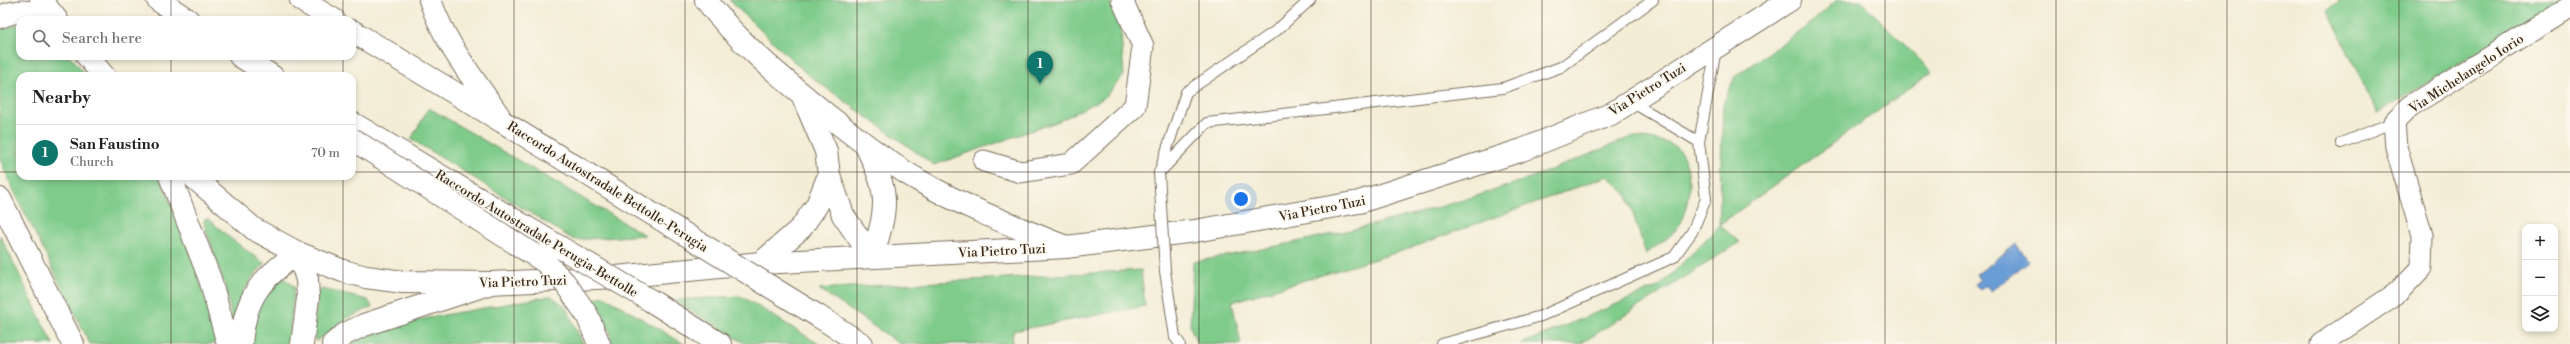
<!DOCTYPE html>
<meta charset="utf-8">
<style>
:root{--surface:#fff;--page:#f2f2f2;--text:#222;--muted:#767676;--line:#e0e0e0;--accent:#0f766e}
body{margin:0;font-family:"Libre Bodoni",serif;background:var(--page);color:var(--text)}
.controls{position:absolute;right:12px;bottom:12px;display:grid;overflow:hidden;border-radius:8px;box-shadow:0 2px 6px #0003}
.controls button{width:36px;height:36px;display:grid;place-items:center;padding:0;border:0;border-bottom:1px solid var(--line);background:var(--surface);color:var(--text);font:20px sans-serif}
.you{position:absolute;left:1241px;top:199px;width:14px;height:14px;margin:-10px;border:3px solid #fff;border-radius:50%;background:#1a73e8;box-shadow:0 0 0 6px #1a73e833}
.badge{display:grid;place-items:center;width:26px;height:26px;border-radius:50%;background:var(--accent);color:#fff;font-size:13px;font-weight:700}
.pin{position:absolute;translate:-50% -33px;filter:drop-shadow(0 1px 2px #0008)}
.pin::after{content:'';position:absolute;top:21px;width:14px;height:12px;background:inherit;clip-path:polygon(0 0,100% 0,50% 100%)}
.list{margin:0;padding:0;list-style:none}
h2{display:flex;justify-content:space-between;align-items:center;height:52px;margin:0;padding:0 16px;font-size:17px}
h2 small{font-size:13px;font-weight:400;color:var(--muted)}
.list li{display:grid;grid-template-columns:26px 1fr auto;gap:12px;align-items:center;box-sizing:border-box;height:56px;padding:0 16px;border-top:1px solid var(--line)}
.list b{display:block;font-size:15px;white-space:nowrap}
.list p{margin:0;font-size:13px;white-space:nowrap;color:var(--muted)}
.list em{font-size:13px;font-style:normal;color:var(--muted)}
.icon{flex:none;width:22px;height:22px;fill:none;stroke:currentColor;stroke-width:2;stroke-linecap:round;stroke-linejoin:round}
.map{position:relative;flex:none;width:2570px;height:344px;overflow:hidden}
.search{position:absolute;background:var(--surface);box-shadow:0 2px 6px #0003;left:16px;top:16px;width:340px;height:44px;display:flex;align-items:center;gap:10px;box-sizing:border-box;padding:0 14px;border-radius:12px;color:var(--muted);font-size:15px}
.panel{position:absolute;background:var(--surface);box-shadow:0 2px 6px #0003;left:16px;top:72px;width:340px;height:108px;border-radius:12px}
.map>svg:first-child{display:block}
.green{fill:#7ecb8a;stroke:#5c7a54}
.water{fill:#6a9cd5;stroke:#52637a}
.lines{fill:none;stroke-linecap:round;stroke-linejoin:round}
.service-casing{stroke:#7b6e5e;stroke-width:12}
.minor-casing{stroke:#7b6e5e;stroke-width:23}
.tertiary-casing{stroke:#7b6e5e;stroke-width:24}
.secondary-casing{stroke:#7b6e5e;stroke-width:24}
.motorway-casing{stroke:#7b6e5e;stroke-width:24}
.service{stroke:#fff;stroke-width:10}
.minor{stroke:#fff;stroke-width:21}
.tertiary{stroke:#fff;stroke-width:22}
.secondary{stroke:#fff;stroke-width:22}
.motorway{stroke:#fff;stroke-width:22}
.service-bridge-casing{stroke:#7b6e5e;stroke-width:12;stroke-linecap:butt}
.motorway-bridge-casing{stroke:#7b6e5e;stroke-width:24;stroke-linecap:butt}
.service-bridge{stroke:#fff;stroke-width:10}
.motorway-bridge{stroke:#fff;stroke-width:22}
.grid{fill:none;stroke:#3b2a1e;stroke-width:1;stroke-opacity:0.55}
.labels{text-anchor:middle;stroke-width:3;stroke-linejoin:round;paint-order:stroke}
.street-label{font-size:13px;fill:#3b2a1e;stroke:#fbf7ec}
</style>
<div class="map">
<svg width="2570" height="344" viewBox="0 0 2570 344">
<rect width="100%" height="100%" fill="#fbf7ec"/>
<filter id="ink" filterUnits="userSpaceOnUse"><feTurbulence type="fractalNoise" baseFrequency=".025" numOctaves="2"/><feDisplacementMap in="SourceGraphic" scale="8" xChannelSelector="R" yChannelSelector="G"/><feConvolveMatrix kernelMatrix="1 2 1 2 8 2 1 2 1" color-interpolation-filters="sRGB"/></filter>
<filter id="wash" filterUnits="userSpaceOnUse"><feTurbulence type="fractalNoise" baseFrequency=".012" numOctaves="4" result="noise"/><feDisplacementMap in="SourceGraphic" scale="16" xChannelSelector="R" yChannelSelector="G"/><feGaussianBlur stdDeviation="0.9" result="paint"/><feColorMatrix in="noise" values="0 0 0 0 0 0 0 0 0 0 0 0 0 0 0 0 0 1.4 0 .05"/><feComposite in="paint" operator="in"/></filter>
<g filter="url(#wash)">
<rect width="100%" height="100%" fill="#f3edd6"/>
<path class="green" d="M 729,0 L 1109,0 L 1120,21 L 1124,75 L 1104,98 L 1059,121 L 934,165 L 807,74 Z
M 1837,0 L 1860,0 L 1932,72 L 1719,225 L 1740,242 L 1580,344 L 1521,344 L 1660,286 L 1719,226 L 1723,104 L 1735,76 L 1806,27 Z
M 2341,0 L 2565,0 L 2377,113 L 2328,10 Z
M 20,24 L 20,56 L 70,56 L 87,76 L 20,76 L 20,176 L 159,176 L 183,229 L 220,344 L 90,344 L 11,185 L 0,159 L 0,29 Z
M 429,108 L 645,235 L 574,240 L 411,139 Z
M 1631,137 C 1643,138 1669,140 1678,149 C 1696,168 1690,215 1673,233 C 1665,241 1655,247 1646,254 L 1627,195 L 1608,176 L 1402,251 L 1232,302 L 1241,344 L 1197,344 L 1190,326 L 1193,262 C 1298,243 1402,221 1504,187 C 1547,173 1589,154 1631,137 Z
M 209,219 L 230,238 L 265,264 C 245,281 239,302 233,327 L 226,288 L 205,227 L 204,220 Z
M 0,235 L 49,336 L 53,344 L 0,344 Z
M 1141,270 L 1145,306 L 1013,331 L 1012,344 L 900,344 L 819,289 Z
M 285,279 L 294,286 L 289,344 L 252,344 C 252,323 260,284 285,279 Z
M 322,289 L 368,300 L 372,307 L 348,318 L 316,341 L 313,336 L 318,292 Z
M 551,296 L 565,306 L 583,344 L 348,344 L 405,322 Z
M 604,296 L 684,344 L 612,344 L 610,332 L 595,301 L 596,298 Z
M 741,296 L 819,344 L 746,344 L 673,300 Z"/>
<path class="water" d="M 2016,244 L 2029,261 L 1991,291 L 1986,286 L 1980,290 L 1975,284 L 1980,280 L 1976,275 Z"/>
</g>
<g filter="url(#ink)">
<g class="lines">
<g class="service-casing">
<path id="service" d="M 1310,0 L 1277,30 L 1186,92 L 1159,173 L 1207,123 L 1503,88 L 1561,67 L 1653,0
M 1630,101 L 1699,142
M 2341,143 L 2394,122
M 1165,271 L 1175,337 L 1180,344
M 1442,344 L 1541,316 L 1674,257 L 1692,232 L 1706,199 L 1699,142 L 1716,49"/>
</g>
<g class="minor-casing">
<path id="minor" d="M 984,161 L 1021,172 L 1071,164 L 1135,106 L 1143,46 L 1122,0
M 2321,344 L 2397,293 L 2421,268 L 2422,235 L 2396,147 L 2394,122 L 2410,106 L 2570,7"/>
</g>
<g class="tertiary-casing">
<path id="tertiary" d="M 0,17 C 17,9 34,10 50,20
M 0,199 L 73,344"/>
</g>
<g class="secondary-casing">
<path id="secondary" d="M 41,0 L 57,20
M 87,56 L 104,76
M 192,176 L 254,229 L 298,253 L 343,271 L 366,277 L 403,282 L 491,283 L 616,277 L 761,263 L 1066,247 L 1195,231 L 1359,202 L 1522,150 L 1611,114 L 1790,0"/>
</g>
<g class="motorway-casing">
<path id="motorway" d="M 158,0 L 188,20
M 301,0 L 334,20
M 430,0 C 445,44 473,78 499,116
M 706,0 C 740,45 787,82 831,118 C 860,140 888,163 920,181 C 966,208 1016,227 1066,247
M 352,31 L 503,122
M 240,56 L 272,76
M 803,97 L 826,151 L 829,175 L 843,215 L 872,257
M 352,123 L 551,242
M 866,146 C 890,195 888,206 872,257
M 170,176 L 210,279 L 228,344
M 761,263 L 801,228 L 817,205 L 829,175
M 653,302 L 720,344
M 587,315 L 599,344
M 818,316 L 862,344
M 241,344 C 245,297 260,279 298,253 L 307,279 L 308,298 L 302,344
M 333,344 L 345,334 L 364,325 L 491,283"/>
</g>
<use href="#service" class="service"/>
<use href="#minor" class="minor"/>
<use href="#tertiary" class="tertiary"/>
<use href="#secondary" class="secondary"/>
<use href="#motorway" class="motorway"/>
<g class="service-bridge-casing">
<path id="service-bridge" d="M 1159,173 L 1165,271"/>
</g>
<g class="motorway-bridge-casing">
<path id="motorway-bridge" d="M 503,122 L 818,316
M 352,139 L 545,262 L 565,283 L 587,315
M 551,242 L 653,302"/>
</g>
<use href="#service-bridge" class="service-bridge"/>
<use href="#motorway-bridge" class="motorway-bridge"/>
</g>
</g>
<path class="grid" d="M 171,0 L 171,20M 343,0 L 343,20M 514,0 L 514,344M 685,0 L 685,344M 857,0 L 857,344M 1028,0 L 1028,344M 1199,0 L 1199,344M 1371,0 L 1371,344M 1542,0 L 1542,344M 1713,0 L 1713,344M 1885,0 L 1885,344M 2056,0 L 2056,344M 2227,0 L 2227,344M 2399,0 L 2399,344M 171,56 L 171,76M 343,56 L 343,76M 0,172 L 20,172M 352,172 L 2570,172M 171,176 L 171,344M 343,176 L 343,344"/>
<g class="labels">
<g class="street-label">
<text transform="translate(2466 73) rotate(-33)" y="5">Via Michelangelo Iorio</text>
<text transform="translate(1647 89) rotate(-32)" y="5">Via Pietro Tuzi</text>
<text transform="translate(608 186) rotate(32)" y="5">Raccordo Autostradale Bettolle-Perugia</text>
<text transform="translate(1322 208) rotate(-11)" y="5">Via Pietro Tuzi</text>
<text transform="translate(537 233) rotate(31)" y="5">Raccordo Autostradale Perugia-Bettolle</text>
<text transform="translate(1002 250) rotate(-3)" y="5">Via Pietro Tuzi</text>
<text transform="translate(523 281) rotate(-2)" y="5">Via Pietro Tuzi</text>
</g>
</g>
</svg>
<div class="controls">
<button>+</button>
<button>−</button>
<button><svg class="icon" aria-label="layers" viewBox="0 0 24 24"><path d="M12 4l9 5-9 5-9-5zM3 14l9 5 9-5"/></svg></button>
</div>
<div class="you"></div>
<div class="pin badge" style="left:1040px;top:84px">1</div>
<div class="search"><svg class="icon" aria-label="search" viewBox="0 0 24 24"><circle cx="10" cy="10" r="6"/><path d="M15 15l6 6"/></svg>Search here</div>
<section class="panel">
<h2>Nearby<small></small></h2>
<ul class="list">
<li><span class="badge">1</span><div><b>San Faustino</b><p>Church</p></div><em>70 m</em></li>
</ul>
</section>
</div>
